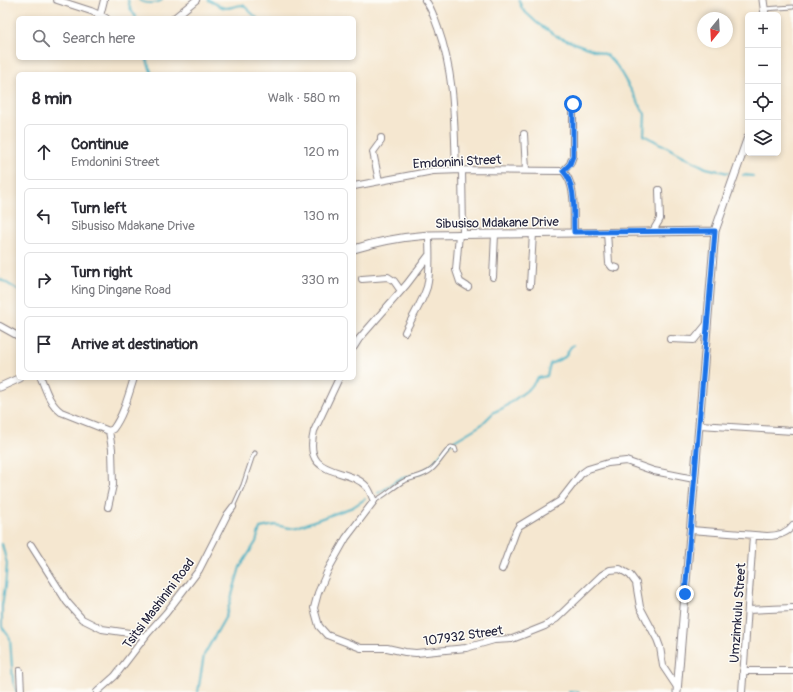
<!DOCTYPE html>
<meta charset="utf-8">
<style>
:root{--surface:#fff;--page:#f2f2f3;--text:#2b2b33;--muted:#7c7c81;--line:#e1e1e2}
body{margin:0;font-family:Pangolin,sans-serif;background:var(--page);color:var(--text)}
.controls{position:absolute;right:12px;top:12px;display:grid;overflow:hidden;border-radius:6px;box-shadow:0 2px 6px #0003}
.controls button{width:36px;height:36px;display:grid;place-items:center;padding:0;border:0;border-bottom:1px solid var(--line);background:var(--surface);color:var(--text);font:20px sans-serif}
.compass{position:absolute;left:697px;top:12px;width:36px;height:36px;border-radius:50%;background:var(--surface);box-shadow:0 2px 6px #0003;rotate:198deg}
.stop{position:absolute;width:12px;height:12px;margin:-9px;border:3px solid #1a73e8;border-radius:50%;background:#fff}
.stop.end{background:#1a73e8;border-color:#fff;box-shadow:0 1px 4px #0008}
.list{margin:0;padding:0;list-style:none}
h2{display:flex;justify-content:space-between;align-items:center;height:52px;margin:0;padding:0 16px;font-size:17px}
h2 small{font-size:13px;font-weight:400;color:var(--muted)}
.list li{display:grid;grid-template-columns:26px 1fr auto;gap:12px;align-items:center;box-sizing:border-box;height:56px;margin:0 8px 8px;padding:0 8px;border:1px solid var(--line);border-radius:6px}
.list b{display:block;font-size:15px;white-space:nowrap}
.list p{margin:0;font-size:13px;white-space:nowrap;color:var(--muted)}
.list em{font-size:13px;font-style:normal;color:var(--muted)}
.icon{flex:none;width:22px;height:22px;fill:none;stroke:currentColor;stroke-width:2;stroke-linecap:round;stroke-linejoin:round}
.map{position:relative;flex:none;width:793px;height:692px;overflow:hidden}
.search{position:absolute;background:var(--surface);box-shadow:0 2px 6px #0003;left:16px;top:16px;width:340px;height:44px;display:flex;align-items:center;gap:10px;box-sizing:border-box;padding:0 14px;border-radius:6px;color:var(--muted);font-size:15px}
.panel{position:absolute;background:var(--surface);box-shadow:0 2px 6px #0003;left:16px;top:72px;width:340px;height:308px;border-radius:6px}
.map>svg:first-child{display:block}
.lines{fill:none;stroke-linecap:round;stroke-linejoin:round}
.stream{stroke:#47b1c5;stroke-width:2}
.service-casing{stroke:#8c8486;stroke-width:5}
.minor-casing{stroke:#8c8486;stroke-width:8}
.tertiary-casing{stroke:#8c8486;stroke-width:9}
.service{stroke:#fff;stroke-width:3}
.minor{stroke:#fff;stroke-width:6}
.tertiary{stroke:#fff;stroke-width:7}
.route{stroke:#1a73e8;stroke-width:5}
.labels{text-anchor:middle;stroke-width:3;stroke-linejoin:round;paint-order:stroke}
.street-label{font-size:13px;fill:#22223b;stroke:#fdfcf7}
</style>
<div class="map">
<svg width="793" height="692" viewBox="0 0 793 692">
<rect width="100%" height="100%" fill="#fdfcf7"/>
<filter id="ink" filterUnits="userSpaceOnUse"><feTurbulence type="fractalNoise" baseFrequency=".025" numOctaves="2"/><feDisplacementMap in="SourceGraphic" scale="8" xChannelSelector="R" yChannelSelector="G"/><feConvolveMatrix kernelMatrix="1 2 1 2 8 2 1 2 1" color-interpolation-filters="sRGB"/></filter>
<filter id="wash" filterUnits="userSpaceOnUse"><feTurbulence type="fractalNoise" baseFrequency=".012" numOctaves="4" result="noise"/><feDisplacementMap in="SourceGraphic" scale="16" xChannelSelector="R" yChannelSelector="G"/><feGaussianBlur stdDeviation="0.9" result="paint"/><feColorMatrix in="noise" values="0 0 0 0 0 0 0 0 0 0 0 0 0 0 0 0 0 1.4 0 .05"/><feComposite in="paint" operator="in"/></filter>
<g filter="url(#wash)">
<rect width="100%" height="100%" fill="#f5e7d0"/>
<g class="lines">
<path class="stream" d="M 128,0 L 130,8 L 136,18
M 139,0 C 145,4 156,4 162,0
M 208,0 C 214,2 220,8 226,8 C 232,8 237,5 243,5 L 257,18
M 519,0 L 522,9 L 537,23 L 558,37 L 607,55 L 617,66 L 645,114 L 644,135 L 706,168 L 728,173
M 146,58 L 152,74
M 743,175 L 753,176
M 0,279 L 18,290
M 378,493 L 387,488 L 397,480 L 420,473 L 431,466 L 449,444 L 481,425 L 494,412 L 503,408 L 530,388 L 538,378 L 547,376 L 550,364 L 565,357 L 570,348 L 573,345
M 2,544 L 7,564 L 5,587 L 2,606 L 2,627 L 10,638 L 13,682 L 17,692
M 198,692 L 204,655 L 226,616 L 240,567 L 256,542 L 260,528 L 275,525 L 290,528 L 297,527 L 353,507 L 365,499
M 569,692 L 576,691 L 579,692"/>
</g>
</g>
<g filter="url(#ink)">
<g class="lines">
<g class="service-casing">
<path id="service" d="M 764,9 L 793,7
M 374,501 C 385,496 392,488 402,482 C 411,477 423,477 431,470 C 439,464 443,454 451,447 L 455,448 L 456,451
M 233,507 L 243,485 L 252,458 L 255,453"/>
</g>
<g class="minor-casing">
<path id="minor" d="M 57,0 L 91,11 L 106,18
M 425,0 C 432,8 434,18 438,28 C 455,76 454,119 456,170
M 100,16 L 104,0
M 174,18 L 196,0
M 524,134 L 526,170
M 462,170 L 463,234
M 563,171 L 570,164 L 573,156 L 573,104
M 379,181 L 373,152 L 381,141 L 381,138
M 354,186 L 433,171 L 462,170 L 563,171 C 577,185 573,213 574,232
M 653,231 L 660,219 L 659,190
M 607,232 L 609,263 L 612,267 L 617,268
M 459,234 L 456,270 L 460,282 L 468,287
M 493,277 L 495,234
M 362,279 L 388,277 L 394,281 L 401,291
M 530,285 L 533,233
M 0,326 L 18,336
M 405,332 C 412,317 422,303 427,287 C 431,271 429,252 429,235
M 670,339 L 694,340 L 707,324
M 354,347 L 359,339 L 407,284 L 429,255
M 41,378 C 46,391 50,404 61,412 L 109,431
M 339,378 L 314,431 C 302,480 347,465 367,487 C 370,490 372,497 374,501 L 346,538 L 328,570 L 318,593 L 314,608 L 319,626 L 327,635 L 361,648 L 387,648 L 405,652 L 416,653 L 466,648 L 494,640 L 512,639 L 520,636 L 545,626 L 556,619 L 602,575 L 610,570 L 620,569 L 630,575 L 636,583 L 640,607 L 657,639 L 660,647 L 663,666 L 677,687
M 700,425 L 793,431
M 108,507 L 113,485 L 112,449 L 109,431 L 113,429 C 124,414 128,396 134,378
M 691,530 L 767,536 C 778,536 787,534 793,525
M 31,545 L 67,602 L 82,619 L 102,629 L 136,634 L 145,637
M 502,569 L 516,531 L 519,526 L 560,501 L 581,474 L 588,469 L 608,463 L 626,461 L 654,471 L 694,479
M 748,610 L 793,608
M 20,671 L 21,692
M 743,671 L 793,671
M 97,692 L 115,676 L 148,633 L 166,613 L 199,570 L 227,515 L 233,507
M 742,692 L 753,536"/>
</g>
<g class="tertiary-casing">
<path id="tertiary" d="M 763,0 L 765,15
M 354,249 C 379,241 403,237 429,235 L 715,231
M 0,387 L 20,378
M 677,692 L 715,231 L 748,137"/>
</g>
<use href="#service" class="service"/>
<use href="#minor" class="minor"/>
<use href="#tertiary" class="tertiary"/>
</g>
</g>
<g class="lines" filter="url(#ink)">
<path class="route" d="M 573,104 L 573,156 L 570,164 L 563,171 C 577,185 573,213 574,232 L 715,231 L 685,594"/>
</g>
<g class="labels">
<g class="street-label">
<text transform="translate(457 161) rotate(-3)" y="5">Emdonini Street</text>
<text transform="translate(497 222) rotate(-1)" y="5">Sibusiso Mdakane Drive</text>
<text transform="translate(158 603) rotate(-53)" y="5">Tsitsi Mashinini Road</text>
<text transform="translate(737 613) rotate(-86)" y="5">Umzimkulu Street</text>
<text transform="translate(463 635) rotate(-8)" y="5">107932 Street</text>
</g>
</g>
</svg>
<div class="controls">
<button>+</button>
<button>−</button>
<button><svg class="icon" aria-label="locate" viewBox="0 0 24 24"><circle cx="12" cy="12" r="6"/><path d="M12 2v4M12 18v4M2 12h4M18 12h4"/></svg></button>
<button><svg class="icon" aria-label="layers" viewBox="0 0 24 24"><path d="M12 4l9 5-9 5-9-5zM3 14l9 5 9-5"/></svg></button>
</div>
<svg class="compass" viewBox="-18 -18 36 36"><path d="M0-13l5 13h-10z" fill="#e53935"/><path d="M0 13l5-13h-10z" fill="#7c7c81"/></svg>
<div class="stop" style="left:573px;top:104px"></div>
<div class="stop end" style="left:685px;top:594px"></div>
<div class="search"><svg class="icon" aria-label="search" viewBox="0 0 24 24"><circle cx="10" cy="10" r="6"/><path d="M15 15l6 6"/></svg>Search here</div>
<section class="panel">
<h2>8 min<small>Walk · 580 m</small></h2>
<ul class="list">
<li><svg class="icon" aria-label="ahead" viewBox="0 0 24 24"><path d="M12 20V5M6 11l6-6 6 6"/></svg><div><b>Continue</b><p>Emdonini Street</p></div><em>120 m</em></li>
<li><svg class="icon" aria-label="left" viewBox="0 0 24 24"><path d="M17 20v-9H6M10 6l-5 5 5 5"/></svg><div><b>Turn left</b><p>Sibusiso Mdakane Drive</p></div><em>130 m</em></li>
<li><svg class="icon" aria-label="right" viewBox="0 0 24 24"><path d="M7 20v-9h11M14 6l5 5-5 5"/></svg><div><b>Turn right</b><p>King Dingane Road</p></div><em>330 m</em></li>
<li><svg class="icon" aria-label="arrive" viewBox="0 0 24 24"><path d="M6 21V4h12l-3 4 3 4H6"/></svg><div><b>Arrive at destination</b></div></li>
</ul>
</section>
</div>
